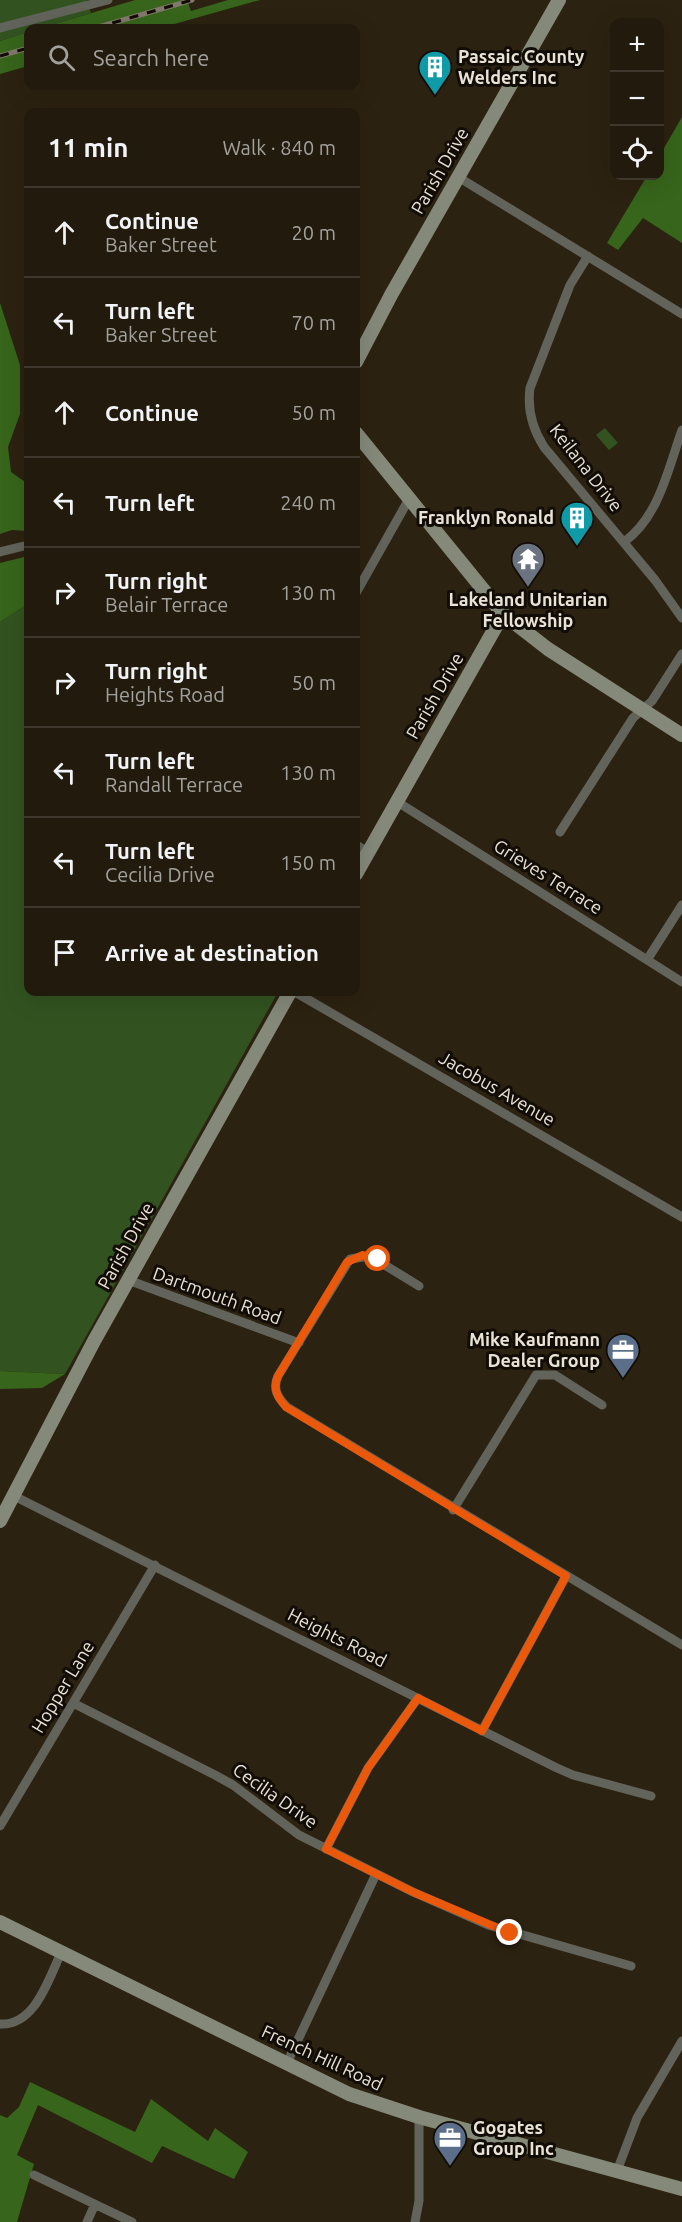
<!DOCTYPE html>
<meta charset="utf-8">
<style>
:root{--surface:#211a0d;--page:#292316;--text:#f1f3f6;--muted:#a2a19d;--line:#3e382e}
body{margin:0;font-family:Ubuntu,sans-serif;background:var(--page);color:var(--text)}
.controls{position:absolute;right:18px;top:18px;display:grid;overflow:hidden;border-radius:12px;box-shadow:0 6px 24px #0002}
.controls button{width:54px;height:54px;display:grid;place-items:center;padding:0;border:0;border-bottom:2px solid var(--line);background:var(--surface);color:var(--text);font:30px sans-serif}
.stop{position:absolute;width:18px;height:18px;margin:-14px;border:4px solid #ea580c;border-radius:50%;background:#fff}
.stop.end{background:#ea580c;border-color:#fff;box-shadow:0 2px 6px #0008}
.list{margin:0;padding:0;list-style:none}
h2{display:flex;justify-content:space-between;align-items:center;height:78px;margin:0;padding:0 24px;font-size:26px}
h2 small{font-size:20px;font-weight:400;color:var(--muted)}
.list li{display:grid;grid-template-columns:39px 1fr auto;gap:18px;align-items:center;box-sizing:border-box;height:90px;padding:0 24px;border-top:2px solid var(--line)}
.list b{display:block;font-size:22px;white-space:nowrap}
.list p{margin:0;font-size:20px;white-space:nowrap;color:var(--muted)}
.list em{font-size:20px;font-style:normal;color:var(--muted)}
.icon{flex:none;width:33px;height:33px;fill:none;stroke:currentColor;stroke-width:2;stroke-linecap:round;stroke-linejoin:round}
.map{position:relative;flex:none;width:682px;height:2222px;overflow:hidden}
.search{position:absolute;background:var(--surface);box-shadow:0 6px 24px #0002;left:24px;top:24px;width:336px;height:66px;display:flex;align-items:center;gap:15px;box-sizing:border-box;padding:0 21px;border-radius:12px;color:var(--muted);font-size:22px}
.panel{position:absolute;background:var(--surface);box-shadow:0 6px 24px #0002;left:24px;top:108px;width:336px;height:888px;border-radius:12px}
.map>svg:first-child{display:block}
.green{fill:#325320}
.forest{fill:#37651b}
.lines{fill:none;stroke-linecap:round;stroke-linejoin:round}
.street{stroke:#62645b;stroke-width:9}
.secondary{stroke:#85897a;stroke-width:14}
.rail-casing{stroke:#81796b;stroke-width:5}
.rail{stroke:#110c06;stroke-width:3;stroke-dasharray:9;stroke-linecap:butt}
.route{stroke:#ea580c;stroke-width:8}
.labels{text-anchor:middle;stroke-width:6;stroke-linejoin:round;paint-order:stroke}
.poi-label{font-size:18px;font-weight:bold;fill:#e9e2d7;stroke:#110c06;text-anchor:start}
.street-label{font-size:18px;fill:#e9e2d7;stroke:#110c06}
</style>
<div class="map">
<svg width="682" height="2222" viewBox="0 0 682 2222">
<rect width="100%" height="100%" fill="#2c2211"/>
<path class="green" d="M 0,0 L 87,0 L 91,13 L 41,28 L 28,28 L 28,32 L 0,41 Z
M 605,428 L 618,443 L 609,450 L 596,435 Z
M 28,604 L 28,992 L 278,992 L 65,1374 L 0,1371 L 0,622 Z"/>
<path class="forest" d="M 135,0 L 187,0 L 191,11 L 228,0 L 260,0 L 160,28 L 41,28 Z
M 28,32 L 28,66 L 0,74 L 0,41 Z
M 682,117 L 682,243 L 643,218 L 618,250 L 607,243 L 647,176 L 660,176 L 660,155 Z
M 0,303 L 20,365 L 20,414 L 8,447 L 11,472 L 28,484 L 28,531 L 12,530 L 0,534 Z
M 28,556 L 28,604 L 0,622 L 0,563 Z
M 0,1371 L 65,1374 L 42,1388 L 0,1389 Z
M 30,2082 L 135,2132 L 151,2099 L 208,2141 L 215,2128 L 248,2152 L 234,2179 L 162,2146 L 152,2163 L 38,2105 L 17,2155 L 34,2164 L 17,2222 L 0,2222 L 0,2115 L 7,2118 L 19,2107 Z"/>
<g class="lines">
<path class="street" d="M 0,28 L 108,0
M 458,177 L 682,314
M 588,256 L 570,285 L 530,388 C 527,410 532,428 544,447 L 655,580 L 682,618
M 624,542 C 659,517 668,469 682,430
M 0,552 L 28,545
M 356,593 L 409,499
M 396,801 L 682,982
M 560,832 L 633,718 L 652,701 L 682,654
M 356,845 L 368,852
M 647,960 L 682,905
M 295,992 L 682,1217
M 128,1280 L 299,1343
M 419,1286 L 370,1256 L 350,1259 L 278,1376 C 272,1389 278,1398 287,1407 L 682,1645
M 14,1496 L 557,1768 L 573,1775 L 651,1796
M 453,1510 L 536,1375 L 555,1375 L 602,1405
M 73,1703 L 215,1775 L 233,1785 L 299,1835 L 413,1892 L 488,1925 L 631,1966
M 482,1731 L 566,1576
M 0,1826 L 155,1565
M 326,1849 L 368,1768 L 418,1698
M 0,2024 C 36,2026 49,1977 62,1951
M 287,2063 L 376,1874
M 617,2171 L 637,2118 L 682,2041
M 34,2175 L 132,2222
M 87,2222 L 95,2204
M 415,2222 L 419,2201 L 419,2117"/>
<path class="secondary" d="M 356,362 L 391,295 L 559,0
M 356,433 L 503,614 L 548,649 L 682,735
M 356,874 L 503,614
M 0,1521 L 94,1341 L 290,992
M 0,1922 L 349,2094 L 419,2117 L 682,2189"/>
<g class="rail-casing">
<path id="rail" d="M 95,28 L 192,0
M 0,56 L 28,48"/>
</g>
<use href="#rail" class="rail"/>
</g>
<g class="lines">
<path class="route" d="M 378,1259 L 363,1255 L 347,1262 L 278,1376 C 272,1389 278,1398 286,1407 L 566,1576 L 482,1731 L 418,1698 L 368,1768 L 326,1849 L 413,1892 L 510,1933"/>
</g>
<defs>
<g id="building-pin" transform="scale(1.725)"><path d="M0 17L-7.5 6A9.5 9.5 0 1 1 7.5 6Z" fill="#0f9aa8" stroke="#110c06"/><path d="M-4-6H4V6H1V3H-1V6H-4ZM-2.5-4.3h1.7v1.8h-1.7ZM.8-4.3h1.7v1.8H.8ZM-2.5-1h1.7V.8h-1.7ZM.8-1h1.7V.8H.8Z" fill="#fff"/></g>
<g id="temple-pin" transform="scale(1.725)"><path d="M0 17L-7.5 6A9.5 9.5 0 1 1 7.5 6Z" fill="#6b7280" stroke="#110c06"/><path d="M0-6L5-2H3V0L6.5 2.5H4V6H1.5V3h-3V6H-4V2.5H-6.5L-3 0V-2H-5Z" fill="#fff"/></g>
<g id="office-pin" transform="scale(1.725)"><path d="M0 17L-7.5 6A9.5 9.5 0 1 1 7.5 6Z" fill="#5c6f8a" stroke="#110c06"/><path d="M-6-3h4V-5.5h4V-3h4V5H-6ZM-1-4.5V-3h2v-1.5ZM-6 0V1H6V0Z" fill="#fff"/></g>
</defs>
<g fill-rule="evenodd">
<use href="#building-pin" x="435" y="67"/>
<use href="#building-pin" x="577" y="518"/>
<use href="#temple-pin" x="528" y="559"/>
<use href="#office-pin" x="623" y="1350"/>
<use href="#office-pin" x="450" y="2138"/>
</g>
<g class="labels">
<g class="poi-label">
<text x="458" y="63">Passaic County<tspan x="458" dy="21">Welders Inc</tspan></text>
<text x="554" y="524" text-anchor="end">Franklyn Ronald</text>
<text x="528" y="606" text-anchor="middle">Lakeland Unitarian<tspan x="528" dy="21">Fellowship</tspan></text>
<text x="600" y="1346" text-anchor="end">Mike Kaufmann<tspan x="600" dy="21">Dealer Group</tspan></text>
<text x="473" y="2134">Gogates<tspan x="473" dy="21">Group Inc</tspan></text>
</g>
<g class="street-label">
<text transform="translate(440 171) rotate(-60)" y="6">Parish Drive</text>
<text transform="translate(586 468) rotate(52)" y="6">Keilana Drive</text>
<text transform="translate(435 696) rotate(-60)" y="6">Parish Drive</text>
<text transform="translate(548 877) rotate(32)" y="6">Grieves Terrace</text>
<text transform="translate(497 1089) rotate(30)" y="6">Jacobus Avenue</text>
<text transform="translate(126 1246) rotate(-61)" y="6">Parish Drive</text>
<text transform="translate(217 1296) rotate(20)" y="6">Dartmouth Road</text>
<text transform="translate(337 1638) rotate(27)" y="6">Heights Road</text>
<text transform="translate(63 1687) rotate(-59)" y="6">Hopper Lane</text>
<text transform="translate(275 1796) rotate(35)" y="6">Cecilia Drive</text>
<text transform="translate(322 2058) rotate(25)" y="6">French Hill Road</text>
</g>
</g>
</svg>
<div class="controls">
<button>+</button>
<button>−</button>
<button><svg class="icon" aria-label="locate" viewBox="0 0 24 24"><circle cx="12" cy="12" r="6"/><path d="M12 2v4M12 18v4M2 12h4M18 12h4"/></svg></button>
</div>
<div class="stop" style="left:378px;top:1259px"></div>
<div class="stop end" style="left:510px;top:1933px"></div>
<div class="search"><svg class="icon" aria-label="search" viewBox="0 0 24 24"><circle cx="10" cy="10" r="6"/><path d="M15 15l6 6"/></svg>Search here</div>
<section class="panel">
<h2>11 min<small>Walk · 840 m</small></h2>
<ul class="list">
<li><svg class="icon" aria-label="ahead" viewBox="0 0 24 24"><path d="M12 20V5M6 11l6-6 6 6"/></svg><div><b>Continue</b><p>Baker Street</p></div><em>20 m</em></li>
<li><svg class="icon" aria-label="left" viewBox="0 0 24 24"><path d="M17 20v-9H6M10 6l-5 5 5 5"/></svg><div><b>Turn left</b><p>Baker Street</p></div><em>70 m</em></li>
<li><svg class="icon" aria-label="ahead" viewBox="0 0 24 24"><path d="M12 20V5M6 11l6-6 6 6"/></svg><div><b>Continue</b></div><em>50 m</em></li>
<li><svg class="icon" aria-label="left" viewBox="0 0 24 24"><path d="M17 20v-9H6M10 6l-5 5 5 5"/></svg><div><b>Turn left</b></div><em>240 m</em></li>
<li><svg class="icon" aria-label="right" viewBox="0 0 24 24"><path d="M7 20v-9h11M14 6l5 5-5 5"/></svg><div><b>Turn right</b><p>Belair Terrace</p></div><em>130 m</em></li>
<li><svg class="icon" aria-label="right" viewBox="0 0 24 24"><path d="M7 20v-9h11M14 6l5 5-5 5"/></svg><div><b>Turn right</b><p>Heights Road</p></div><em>50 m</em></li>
<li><svg class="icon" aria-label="left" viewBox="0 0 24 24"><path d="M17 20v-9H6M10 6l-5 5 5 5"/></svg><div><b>Turn left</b><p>Randall Terrace</p></div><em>130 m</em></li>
<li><svg class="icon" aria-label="left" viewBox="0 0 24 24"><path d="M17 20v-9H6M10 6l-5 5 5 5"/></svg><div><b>Turn left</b><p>Cecilia Drive</p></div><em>150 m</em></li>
<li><svg class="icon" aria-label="arrive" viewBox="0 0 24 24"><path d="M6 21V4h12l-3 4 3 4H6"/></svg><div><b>Arrive at destination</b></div></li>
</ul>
</section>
</div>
